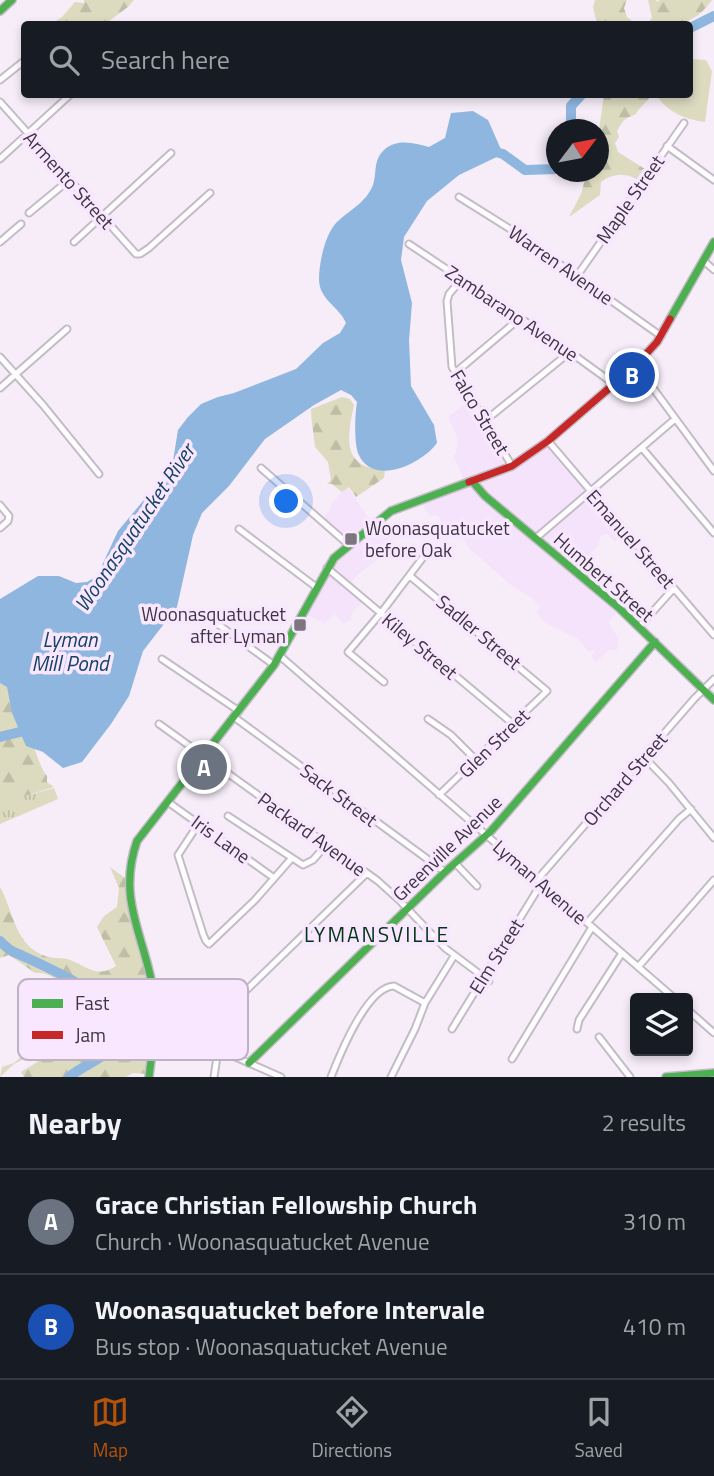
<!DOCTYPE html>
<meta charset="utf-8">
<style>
:root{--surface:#171b24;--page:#242831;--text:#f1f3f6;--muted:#9ea1a6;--line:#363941;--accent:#b45309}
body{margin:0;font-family:"Titillium Web",sans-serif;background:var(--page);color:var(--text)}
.controls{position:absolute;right:21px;bottom:21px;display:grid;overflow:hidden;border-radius:7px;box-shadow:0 4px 10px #0003}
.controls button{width:63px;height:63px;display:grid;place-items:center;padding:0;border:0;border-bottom:2px solid var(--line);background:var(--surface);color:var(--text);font:35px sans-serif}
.compass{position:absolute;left:546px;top:119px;width:63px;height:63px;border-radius:50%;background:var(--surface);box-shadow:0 4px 10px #0003;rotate:58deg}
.you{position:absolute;left:287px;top:502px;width:24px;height:24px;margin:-18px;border:5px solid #fff;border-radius:50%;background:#1a73e8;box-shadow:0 0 0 10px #1a73e833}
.badge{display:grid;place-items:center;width:46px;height:46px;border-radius:50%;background:var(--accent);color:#fff;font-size:23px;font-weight:700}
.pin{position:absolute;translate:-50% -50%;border:4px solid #fff;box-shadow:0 2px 7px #0006}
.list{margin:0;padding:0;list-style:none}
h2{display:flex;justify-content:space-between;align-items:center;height:91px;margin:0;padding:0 28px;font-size:30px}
h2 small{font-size:23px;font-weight:400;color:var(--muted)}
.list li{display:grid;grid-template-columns:46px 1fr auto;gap:21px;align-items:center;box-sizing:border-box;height:105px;padding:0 28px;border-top:2px solid var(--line)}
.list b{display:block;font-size:26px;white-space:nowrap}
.list p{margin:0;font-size:23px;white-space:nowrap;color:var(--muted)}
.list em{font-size:23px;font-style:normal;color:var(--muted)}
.icon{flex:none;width:38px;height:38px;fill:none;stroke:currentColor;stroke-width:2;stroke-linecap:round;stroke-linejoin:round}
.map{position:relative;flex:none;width:714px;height:1077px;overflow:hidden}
.search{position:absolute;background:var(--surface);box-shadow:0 4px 10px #0003;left:21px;right:21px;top:21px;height:77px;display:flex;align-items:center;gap:18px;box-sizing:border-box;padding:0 24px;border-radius:7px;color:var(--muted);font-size:26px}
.sheet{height:301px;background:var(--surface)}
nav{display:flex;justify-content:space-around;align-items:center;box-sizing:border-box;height:98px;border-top:2px solid var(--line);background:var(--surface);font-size:19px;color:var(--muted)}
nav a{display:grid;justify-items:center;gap:4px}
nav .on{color:var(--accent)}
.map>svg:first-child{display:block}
.built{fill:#f5e3fc}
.grass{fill:url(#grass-tufts)}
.forest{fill:url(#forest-firs)}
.park{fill:#dcdbc0}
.water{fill:#8eb6de}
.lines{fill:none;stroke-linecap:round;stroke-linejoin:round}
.river{stroke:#8eb6de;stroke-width:10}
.street-casing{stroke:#c3bcc6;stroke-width:9}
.fast-casing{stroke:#c3bcc6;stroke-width:10}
.jam-casing{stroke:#c3bcc6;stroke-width:10}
.street{stroke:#fefcfe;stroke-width:5}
.fast{stroke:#4caf50;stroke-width:7}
.jam{stroke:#c62828;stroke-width:7}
.poi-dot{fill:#7e7581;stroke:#f8e7ff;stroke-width:2.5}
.labels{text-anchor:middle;stroke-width:7;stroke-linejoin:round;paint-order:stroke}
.street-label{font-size:19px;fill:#3d3540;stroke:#f8e7ff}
.poi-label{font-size:19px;fill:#3d3540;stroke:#f8e7ff;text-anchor:start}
.water-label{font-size:21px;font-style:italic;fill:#154366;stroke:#f8e7ff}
.neighbourhood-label{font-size:21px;letter-spacing:2px;fill:#003514;stroke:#f8e7ff}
.key{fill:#f8e7ff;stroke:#c0b2c6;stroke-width:2}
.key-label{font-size:19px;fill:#3d3540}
</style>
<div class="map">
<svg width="714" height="1077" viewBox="0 0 714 1077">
<defs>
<pattern id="grass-tufts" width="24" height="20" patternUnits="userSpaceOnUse" patternTransform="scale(1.75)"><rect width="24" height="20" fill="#dcdbc0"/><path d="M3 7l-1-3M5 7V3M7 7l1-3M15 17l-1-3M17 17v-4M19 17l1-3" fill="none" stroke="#bebda6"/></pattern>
<pattern id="forest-firs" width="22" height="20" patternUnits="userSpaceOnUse" patternTransform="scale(1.75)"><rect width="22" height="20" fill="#dcdbc0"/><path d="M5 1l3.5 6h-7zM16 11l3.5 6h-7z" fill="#bebda6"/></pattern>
</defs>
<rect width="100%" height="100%" fill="#f6edf9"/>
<path class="built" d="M 470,400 L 511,466 L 547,443 L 625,535 L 615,541 L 607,534 L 601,536 L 598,546 L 586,558 L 591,564 L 581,578 L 618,611 L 609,622 L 611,628 L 619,638 L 617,650 L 609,650 L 596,662 L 591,657 L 596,649 L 589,652 L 578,639 L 544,622 L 537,613 L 540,606 L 530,597 L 512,586 L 470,549 L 454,526 L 446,527 L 437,515 L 429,516 L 424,507 L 422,500 L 464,483 L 460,469 L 453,456 L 456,453 L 458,439 L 448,417 Z
M 347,486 L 373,525 L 379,522 L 387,533 L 389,545 L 380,558 L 356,576 L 348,587 L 363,601 L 352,613 L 351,620 L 343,624 L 336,614 L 324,623 L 303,613 L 313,592 L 346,547 L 321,522 L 331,508 L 332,503 Z"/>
<path class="grass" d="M 54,788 L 58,799 L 0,824 L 0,803 Z"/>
<path class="forest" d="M 84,0 L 134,0 L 128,7 L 105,24 L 51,24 L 62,17 L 75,2 L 84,3 Z
M 595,0 L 627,0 L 624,8 L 627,17 L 636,24 L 597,24 L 593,7 Z
M 648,0 L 656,0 L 657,2 L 660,0 L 712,0 C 692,27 678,24 647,24 L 652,18 Z
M 604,95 L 651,95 C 650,100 639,107 636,114 C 623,120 625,118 617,131 L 619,137 L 615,143 L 618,152 L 648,171 L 641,182 C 627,172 614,173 601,182 L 600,195 L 569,217 L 581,194 L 587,172 L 598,172 L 599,130 Z
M 342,397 L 350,399 L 354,405 C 347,437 341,468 385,470 L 384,478 L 356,497 L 349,487 L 342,492 L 332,484 L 327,484 L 331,480 L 328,462 L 315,447 C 314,434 311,422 311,409 Z
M 0,679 C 5,684 12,689 15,695 C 26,711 37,767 47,776 L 47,782 L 54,787 L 3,803 L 0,803 Z
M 110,867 L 125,878 L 153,1001 L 148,1074 L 133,1073 L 126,1077 L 24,1077 L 21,1072 C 33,1064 43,1062 46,1047 L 14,1064 L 0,1077 L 2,1067 L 14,1063 L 78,1005 C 70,990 53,971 35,973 L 9,955 L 0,958 L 0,887 C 14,911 14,947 48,957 C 55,959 63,957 70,960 C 87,966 96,979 116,966 L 97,927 L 104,916 L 117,907 L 119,888 Z"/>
<path class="park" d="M 690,59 L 706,60 L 712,71 L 705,122 C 683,119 668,112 656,95 L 690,94 Z"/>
<path class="water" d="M 473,111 L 488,120 L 503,154 L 459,175 L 427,201 L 404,237 L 401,260 L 412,303 L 409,340 L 411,386 L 434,425 L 437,443 C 422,464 372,488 358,453 C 354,442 355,414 357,402 L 351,395 L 341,390 L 314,405 L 265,439 L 229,486 L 202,513 L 193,535 L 177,607 L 143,651 L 129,696 L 111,724 L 82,762 L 63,768 L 43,752 L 26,746 L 12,713 L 7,687 L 0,683 L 0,599 L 38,576 L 59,576 L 76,583 L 87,582 L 97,576 L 118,531 L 143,501 L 157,490 L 172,467 L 178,430 L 188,417 L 201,404 L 218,397 L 234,393 L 296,369 L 323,343 L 340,333 L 346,323 C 339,306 319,300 319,279 C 319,263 325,235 336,223 C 349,210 365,204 373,185 C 377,173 373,160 384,150 C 396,138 415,143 429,147 L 445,138 L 451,113 Z"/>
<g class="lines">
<path class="river" d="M 690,28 L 714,16
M 571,130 L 571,106 L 582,94
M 492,151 L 503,154 L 525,170 L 556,169
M 0,737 L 20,732 L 27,723
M 0,941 C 4,945 8,949 12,951 C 36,963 150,1006 114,1047 C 105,1057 81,1067 69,1077"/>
<g class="street-casing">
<path id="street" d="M 0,80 L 24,61
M 0,102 L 136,254 L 140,254 L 149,248 L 210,193
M 667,146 L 714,180
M 0,159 L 71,94
M 459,197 L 510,229 L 661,336
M 29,213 L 69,180
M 0,242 L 21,224
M 74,242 L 171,153
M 409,244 L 556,342 L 614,384
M 704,261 L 714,270
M 577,276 L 684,123
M 462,279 L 449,294 L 447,301 L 452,367 L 512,466
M 0,357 L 43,405 L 99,474
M 636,365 L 714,471
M 455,373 L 519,319
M 0,388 L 67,329
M 486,420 L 570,352
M 548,441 L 714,635
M 642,448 L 714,533
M 261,468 L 349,545
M 0,505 L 9,516 L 8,521 L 0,528
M 239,529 L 316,587
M 536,538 L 675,419
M 327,568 L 513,724
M 410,576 L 547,691 L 439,795
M 212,620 L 274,665
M 639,627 L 674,588
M 280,656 L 674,998
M 162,659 L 239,711
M 384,682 L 348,652 L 381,613 L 424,556
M 234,717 L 445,872
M 428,719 L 451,735 L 475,759
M 159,724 L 378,881 L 400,901 L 445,948 L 489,981
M 644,757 L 669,783 L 714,838
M 168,802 L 274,878
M 228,816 L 303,865 L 313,860 L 327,844
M 199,823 L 178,855 L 203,934 L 206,941 L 209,944 L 255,900 L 291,859
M 455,863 L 477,886
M 537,880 L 694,699 L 714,679
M 587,923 L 679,819 L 691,809
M 638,967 L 714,880
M 688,1010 L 714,1033
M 155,1022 L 281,1077
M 452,1029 L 541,884
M 577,1029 L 579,1020 L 622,953
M 599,1037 L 630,1077
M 195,1040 L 367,873
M 512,1059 L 592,927
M 214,1077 L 218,1050
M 331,1077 C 340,1054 367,987 394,986 L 425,1003
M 391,1077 L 415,1029 L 425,1003 L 454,956"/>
</g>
<g class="fast-casing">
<path id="fast" d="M 0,11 L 12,0
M 670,319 L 714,242
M 472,481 L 485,496 L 618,607 L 714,700
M 249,1063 L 445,872 L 491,831 L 655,642
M 149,1077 C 152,1050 158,1022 154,995 C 146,938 116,901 137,841 L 274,665 L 334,558 L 391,511 L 469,482
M 666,1077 L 714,1073"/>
</g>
<g class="jam-casing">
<path id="jam" d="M 469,482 L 512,466 L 548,441 L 636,365 L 657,342 L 670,319"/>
</g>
<use href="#street" class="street"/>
<use href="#fast" class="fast"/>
<use href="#jam" class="jam"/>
</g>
<g class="poi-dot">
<rect x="344" y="532" width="14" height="14" rx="3.5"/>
<rect x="293" y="618" width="14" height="14" rx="3.5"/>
</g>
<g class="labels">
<g class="street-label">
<text transform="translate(69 180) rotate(48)" y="7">Armento Street</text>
<text transform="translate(630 199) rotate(-55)" y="7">Maple Street</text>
<text transform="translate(561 265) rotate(35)" y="7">Warren Avenue</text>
<text transform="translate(512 313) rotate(34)" y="7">Zambarano Avenue</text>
<text transform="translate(480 412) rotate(59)" y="7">Falco Street</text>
<text transform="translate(631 539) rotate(49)" y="7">Emanuel Street</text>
<text transform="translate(604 577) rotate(41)" y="7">Humbert Street</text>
<text transform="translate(479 632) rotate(40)" y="7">Sadler Street</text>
<text transform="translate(420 646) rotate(40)" y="7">Kiley Street</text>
<text transform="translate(494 743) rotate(-44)" y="7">Glen Street</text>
<text transform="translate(625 779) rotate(-49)" y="7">Orchard Street</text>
<text transform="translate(339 795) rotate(37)" y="7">Sack Street</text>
<text transform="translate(312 834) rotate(36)" y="7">Packard Avenue</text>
<text transform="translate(221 839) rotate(36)" y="7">Iris Lane</text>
<text transform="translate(447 848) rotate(-44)" y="7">Greenville Avenue</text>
<text transform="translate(540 882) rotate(41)" y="7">Lyman Avenue</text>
<text transform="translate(496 956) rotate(-58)" y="7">Elm Street</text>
</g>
<g class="poi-label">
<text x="365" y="535">Woonasquatucket<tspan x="365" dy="22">before Oak</tspan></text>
<text x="286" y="621" text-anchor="end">Woonasquatucket<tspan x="286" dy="22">after Lyman</tspan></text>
</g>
<g class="water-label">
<text transform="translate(135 528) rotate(-56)" y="7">Woonasquatucket River</text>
<text x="70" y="647">Lyman<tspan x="70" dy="24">Mill Pond</tspan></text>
</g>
<g class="neighbourhood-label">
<text x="377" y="942">LYMANSVILLE</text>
</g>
</g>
<rect x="18" y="979" width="230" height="81" rx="10" class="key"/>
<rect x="32" y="999" width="31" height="9" fill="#4caf50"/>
<rect x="32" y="1031" width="31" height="8" fill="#c62828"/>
<g class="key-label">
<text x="75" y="1010">Fast</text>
<text x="75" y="1042">Jam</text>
</g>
</svg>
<div class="controls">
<button><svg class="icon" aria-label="layers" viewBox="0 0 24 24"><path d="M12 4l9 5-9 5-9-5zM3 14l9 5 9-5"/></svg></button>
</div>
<svg class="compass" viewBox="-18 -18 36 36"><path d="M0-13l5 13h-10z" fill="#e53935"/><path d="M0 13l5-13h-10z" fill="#9ea1a6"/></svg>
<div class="you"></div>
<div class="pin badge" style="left:204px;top:767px;background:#6b7280">A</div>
<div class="pin badge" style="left:632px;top:375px;background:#1a4fb4">B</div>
<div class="search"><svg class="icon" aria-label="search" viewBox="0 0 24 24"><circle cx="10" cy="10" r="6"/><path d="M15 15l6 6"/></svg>Search here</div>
</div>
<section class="sheet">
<h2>Nearby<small>2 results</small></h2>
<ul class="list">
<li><span class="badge" style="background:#6b7280">A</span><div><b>Grace Christian Fellowship Church</b><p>Church · Woonasquatucket Avenue</p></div><em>310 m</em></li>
<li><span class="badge" style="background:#1a4fb4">B</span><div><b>Woonasquatucket before Intervale</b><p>Bus stop · Woonasquatucket Avenue</p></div><em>410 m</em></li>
</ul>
</section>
<nav>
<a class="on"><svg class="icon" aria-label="map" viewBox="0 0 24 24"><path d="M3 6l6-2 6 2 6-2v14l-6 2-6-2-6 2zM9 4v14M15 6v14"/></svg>Map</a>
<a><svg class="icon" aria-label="directions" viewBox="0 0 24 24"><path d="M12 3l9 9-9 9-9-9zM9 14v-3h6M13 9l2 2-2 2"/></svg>Directions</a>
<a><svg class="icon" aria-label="saved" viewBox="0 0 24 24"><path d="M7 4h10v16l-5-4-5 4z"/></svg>Saved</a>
</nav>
